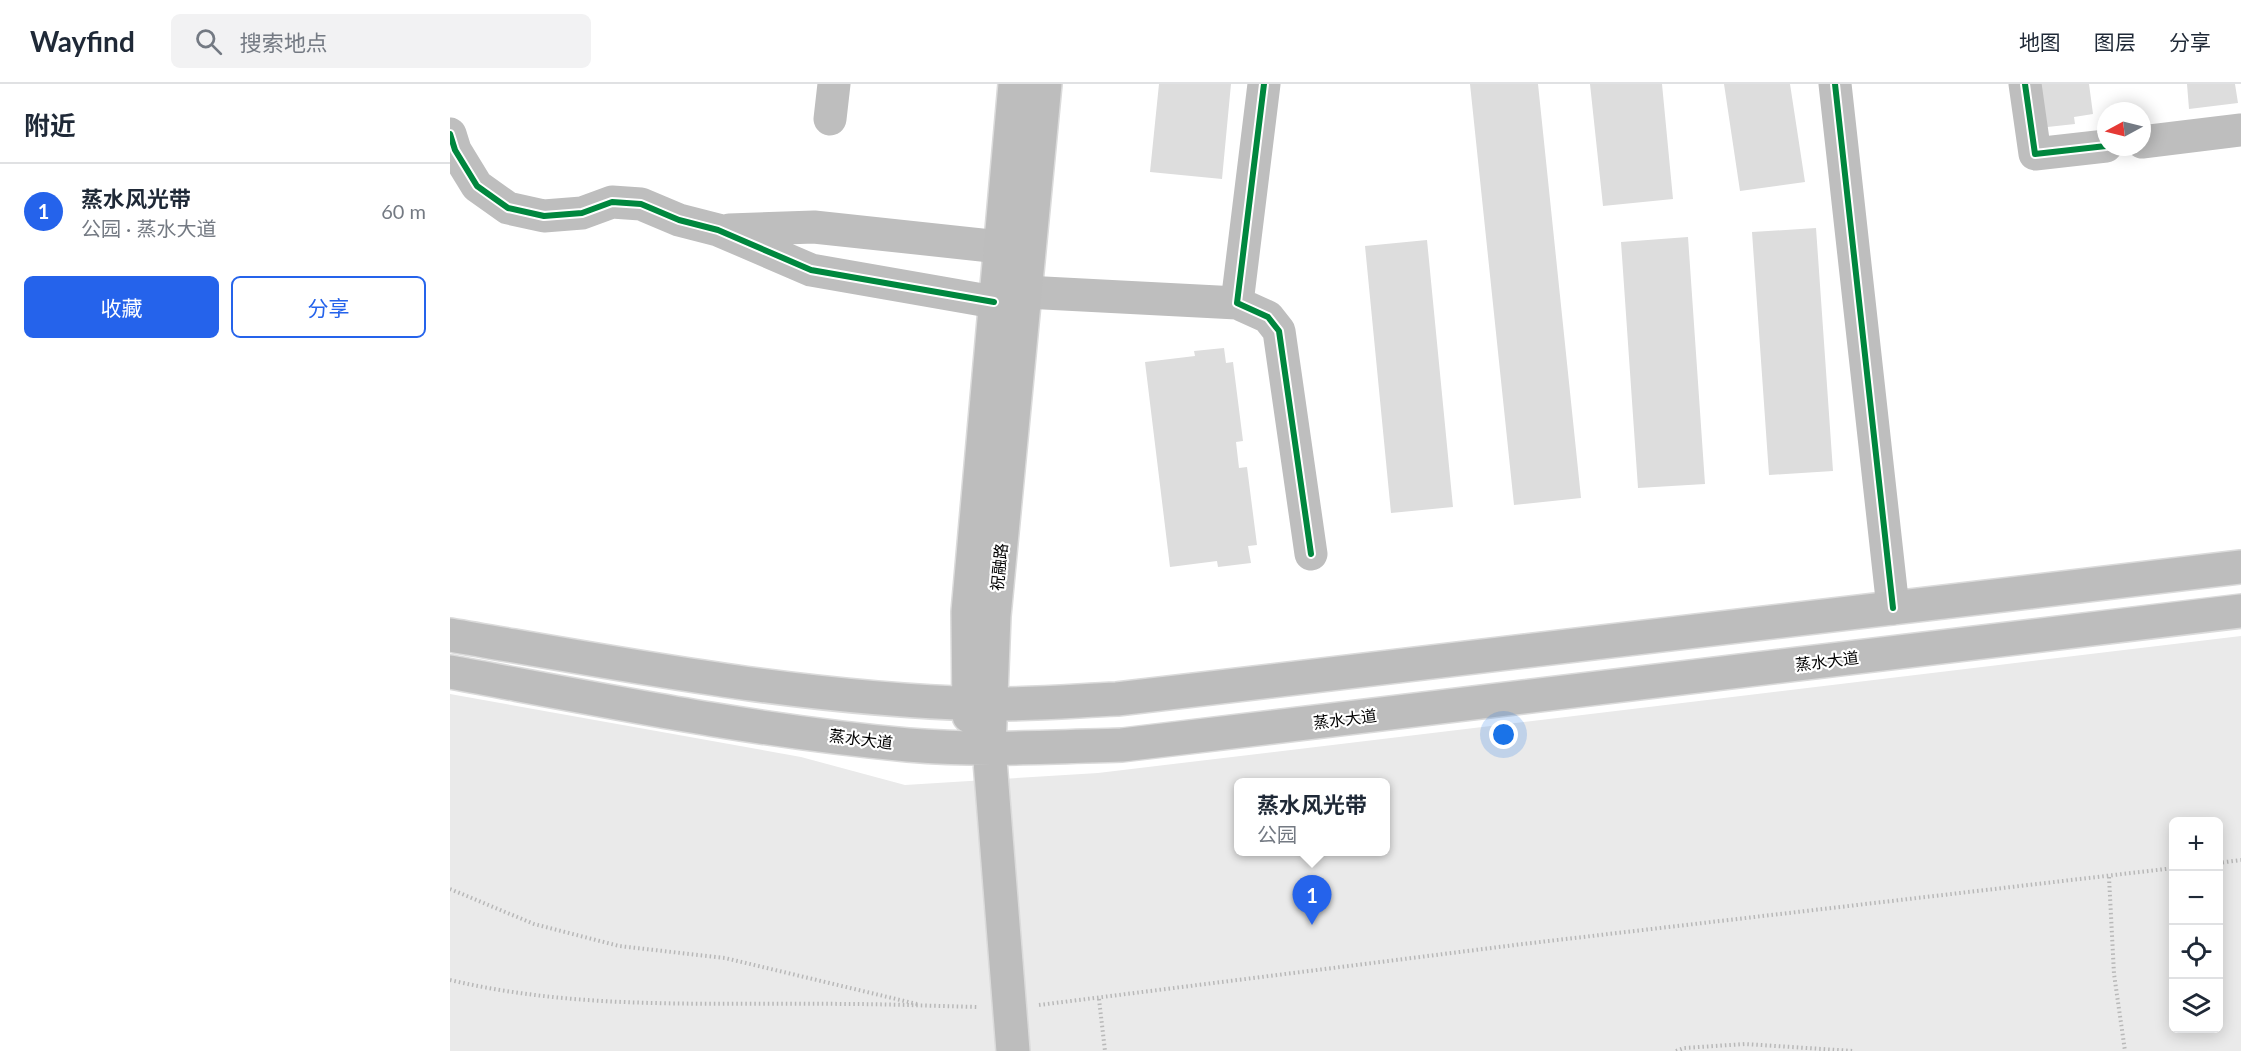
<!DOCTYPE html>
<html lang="zh">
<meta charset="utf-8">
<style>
:root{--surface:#fff;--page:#f2f2f3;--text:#1f2937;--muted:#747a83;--line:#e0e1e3;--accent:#2563eb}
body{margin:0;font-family:Lato,"Noto Sans SC",sans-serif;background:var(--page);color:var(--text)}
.controls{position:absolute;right:18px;bottom:18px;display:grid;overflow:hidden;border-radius:9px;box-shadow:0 3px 15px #0003}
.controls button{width:54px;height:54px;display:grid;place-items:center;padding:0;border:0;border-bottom:2px solid var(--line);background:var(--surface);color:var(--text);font:30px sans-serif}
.compass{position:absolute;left:1647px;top:18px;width:54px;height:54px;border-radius:50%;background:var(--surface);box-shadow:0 3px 15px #0003;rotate:263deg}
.you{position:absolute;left:1054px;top:651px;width:21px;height:21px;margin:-15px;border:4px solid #fff;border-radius:50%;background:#1a73e8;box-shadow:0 0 0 9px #1a73e833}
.badge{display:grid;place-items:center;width:39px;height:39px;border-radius:50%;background:var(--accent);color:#fff;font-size:20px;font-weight:700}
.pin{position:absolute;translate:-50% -50px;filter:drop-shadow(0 2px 3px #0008)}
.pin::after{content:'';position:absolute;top:32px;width:21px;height:18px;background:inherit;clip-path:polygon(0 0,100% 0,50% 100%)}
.popup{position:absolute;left:784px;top:694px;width:156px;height:78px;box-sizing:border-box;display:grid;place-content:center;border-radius:9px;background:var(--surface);filter:drop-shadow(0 2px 4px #0005);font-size:20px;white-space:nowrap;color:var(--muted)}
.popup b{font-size:22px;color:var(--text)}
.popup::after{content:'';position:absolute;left:50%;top:100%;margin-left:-12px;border:12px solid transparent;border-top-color:var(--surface)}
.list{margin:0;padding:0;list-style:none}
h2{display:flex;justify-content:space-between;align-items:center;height:78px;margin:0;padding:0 24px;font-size:26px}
h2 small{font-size:20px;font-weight:400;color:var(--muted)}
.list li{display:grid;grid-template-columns:39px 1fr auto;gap:18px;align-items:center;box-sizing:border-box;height:96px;padding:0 24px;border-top:2px solid var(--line)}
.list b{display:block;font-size:22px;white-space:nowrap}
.list p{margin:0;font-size:20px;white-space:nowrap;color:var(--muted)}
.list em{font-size:20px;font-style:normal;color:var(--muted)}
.actions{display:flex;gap:12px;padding:18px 24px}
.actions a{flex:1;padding:14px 0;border:2px solid var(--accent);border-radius:9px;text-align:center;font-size:21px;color:var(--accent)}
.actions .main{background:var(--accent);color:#fff}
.icon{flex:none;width:33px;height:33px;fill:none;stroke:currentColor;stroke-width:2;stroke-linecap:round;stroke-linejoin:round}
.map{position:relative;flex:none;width:1791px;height:967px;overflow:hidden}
header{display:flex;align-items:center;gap:36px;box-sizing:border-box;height:84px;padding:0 30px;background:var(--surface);border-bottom:2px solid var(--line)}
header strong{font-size:28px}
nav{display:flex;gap:33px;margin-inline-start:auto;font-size:21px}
.search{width:420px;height:54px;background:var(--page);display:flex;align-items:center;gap:15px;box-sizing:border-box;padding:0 21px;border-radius:9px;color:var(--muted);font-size:22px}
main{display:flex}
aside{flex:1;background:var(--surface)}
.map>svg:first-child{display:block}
.green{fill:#eaeaea;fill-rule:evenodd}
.building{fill:#ddd}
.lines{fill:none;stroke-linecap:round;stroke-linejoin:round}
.major-casing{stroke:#dbdbdb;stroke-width:36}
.path{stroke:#b8b8b8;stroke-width:4;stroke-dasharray:1.5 3;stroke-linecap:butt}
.minor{stroke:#bebebe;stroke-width:33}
.major{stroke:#bdbdbd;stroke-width:33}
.cycleway-casing{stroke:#fff;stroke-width:10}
.cycleway{stroke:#00873e;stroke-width:6}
.labels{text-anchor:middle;stroke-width:4.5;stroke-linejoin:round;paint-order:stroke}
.street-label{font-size:16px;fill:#000;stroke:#fff}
</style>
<header>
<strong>Wayfind</strong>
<div class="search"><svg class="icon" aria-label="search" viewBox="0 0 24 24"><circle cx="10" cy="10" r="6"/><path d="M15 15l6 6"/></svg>搜索地点</div>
<nav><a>地图</a><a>图层</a><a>分享</a></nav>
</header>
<main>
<aside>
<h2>附近<small></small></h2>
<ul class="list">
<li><span class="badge">1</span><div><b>蒸水风光带</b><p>公园 · 蒸水大道</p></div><em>60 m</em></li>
</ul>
<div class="actions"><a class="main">收藏</a><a>分享</a></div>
</aside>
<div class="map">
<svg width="1791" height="967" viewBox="0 0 1791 967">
<rect width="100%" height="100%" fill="#fff"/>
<path class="green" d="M 1791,552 L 1791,967 L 0,967 L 0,610 L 351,673 L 455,701 L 648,689 ZM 788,698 L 936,698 L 936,768 L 788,768 ZM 1724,738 L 1768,738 L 1768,944 L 1724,944 Z"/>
<path class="building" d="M 709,0 L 781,0 L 772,95 L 700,88 Z
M 1020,0 L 1088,0 L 1131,414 L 1064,421 Z
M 1140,0 L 1212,0 L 1223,115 L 1153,122 Z
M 1274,0 L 1340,0 L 1355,98 L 1290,107 Z
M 1583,0 L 1639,0 L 1643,30 L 1624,33 L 1625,40 L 1588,44 Z
M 1737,0 L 1785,0 L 1788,19 L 1739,25 Z
M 1366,144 L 1383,387 L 1319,391 L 1302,148 Z
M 1238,153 L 1255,400 L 1188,404 L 1171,158 Z
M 977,156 L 1003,423 L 941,429 L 915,162 Z
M 774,264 L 776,279 L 783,278 L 793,357 L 786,358 L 789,384 L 797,383 L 807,461 L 798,462 L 801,479 L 768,483 L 767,477 L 720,483 L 695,278 L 745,272 L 744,267 Z"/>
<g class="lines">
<g class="major-casing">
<path id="major" d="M 0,551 C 176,581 352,615 531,620 C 576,621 622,617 667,615 L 1791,483
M 0,588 C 152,616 304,647 458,661 C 529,667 601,663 672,661 L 1791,527
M 519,632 L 518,528 L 565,0
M 563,967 L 539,664 L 544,532 L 595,0"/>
</g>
<path class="path" d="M 1768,779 L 1791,776
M 1659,793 L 1664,890 L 1675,967
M 0,805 L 84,840 L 169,862 L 275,874 L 467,920
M 0,896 C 131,927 263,918 396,920 C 440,920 484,922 529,923
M 649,915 L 655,967
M 589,921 L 1073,860 L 1724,784
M 1226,967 L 1234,964 L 1295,960 L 1403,967"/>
<path class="minor" d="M 814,0 L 787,219 L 818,233 L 829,247 L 861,470
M 1385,0 L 1443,524
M 1575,0 L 1585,70 L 1656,62
M 380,35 L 384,0
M 0,50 L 5,66 L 27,102 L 58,124 L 94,132 L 132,129 L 162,118 L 191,120 L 229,136 L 268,146 L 361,186 L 544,218
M 1692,58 L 1791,46
M 279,146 L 364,143 L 550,163
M 575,208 L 787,219"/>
<use href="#major" class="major"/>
<g class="cycleway-casing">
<path id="cycleway" d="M 814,0 L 787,219 L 818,233 L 829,247 L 861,470
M 1385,0 L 1443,524
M 1575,0 L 1585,70 L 1656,62
M 0,50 L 5,66 L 27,102 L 58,124 L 94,132 L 132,129 L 162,118 L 191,120 L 229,136 L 268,146 L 361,186 L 544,218"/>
</g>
<use href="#cycleway" class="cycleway"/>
</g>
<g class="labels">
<g class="street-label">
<text transform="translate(549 483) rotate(-84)" y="6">祝融路</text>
<text transform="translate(1377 577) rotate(-7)" y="6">蒸水大道</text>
<text transform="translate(895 635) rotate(-7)" y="6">蒸水大道</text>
<text transform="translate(411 655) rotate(7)" y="6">蒸水大道</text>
</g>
</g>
</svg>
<div class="controls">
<button>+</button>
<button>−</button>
<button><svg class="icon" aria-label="locate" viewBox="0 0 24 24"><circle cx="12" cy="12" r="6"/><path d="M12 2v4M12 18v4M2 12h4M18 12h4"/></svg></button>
<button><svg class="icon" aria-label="layers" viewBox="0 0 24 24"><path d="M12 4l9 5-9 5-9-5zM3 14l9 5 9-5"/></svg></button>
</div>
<svg class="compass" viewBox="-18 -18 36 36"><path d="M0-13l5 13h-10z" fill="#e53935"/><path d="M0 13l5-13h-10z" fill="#747a83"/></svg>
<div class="you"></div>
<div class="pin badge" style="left:862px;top:841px">1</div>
<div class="popup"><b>蒸水风光带</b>公园</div>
</div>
</main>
